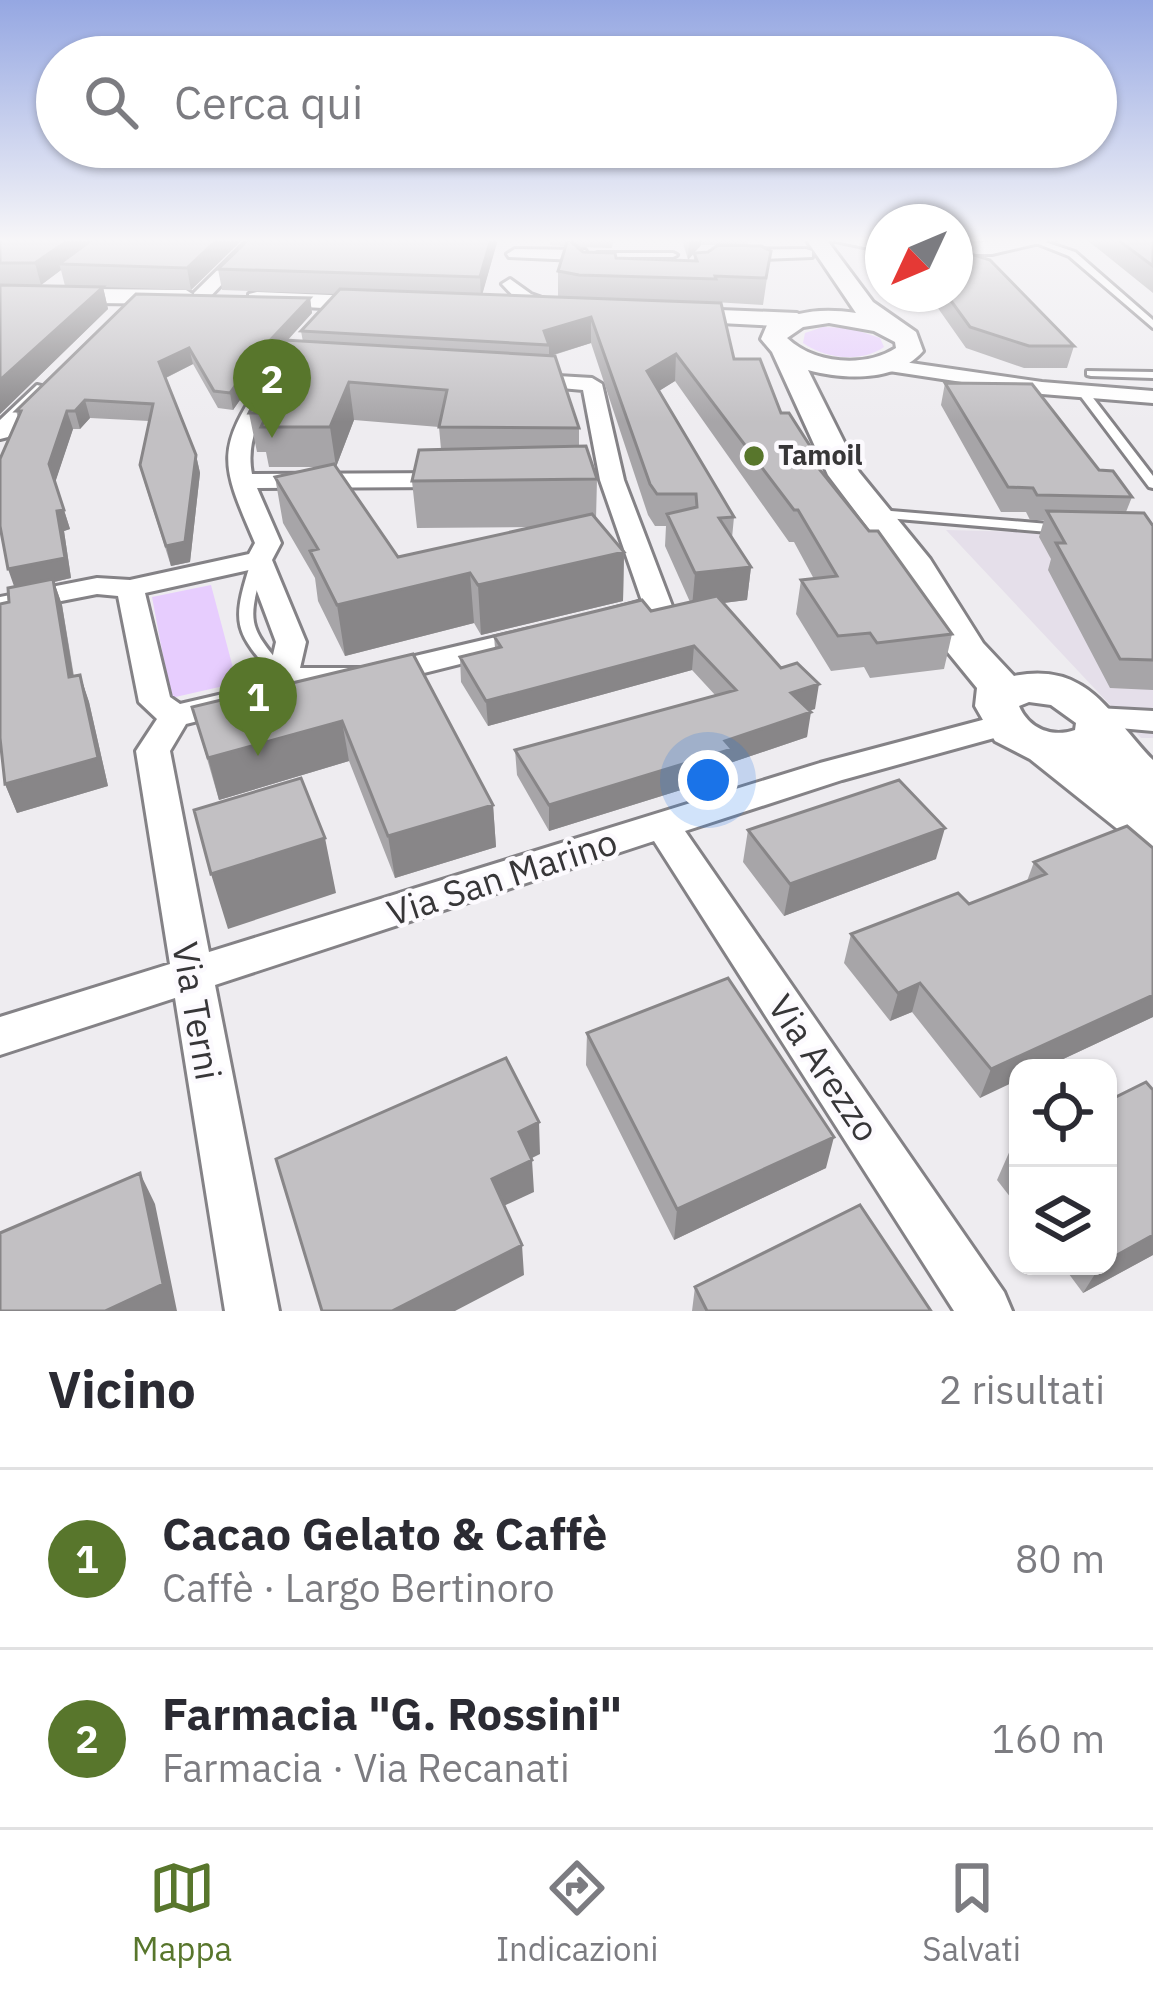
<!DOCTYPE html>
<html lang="it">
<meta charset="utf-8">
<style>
:root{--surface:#fff;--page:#f7f7f7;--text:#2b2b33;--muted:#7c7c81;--line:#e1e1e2;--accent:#58762c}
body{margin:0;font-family:"IBM Plex Sans",sans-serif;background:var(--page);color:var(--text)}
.controls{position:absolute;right:36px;bottom:36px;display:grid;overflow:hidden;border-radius:24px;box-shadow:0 3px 9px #0004}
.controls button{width:108px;height:108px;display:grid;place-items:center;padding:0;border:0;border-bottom:3px solid var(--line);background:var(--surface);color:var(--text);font:60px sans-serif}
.compass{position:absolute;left:865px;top:204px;width:108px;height:108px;border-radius:50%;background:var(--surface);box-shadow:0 3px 9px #0004;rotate:226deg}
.you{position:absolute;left:708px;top:780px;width:42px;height:42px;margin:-30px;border:9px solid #fff;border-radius:50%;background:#1a73e8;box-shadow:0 0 0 18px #1a73e833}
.badge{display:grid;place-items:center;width:78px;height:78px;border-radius:50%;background:var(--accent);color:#fff;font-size:39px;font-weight:700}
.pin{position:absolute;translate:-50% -99px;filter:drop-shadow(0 3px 6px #0008)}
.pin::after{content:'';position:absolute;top:63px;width:42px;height:36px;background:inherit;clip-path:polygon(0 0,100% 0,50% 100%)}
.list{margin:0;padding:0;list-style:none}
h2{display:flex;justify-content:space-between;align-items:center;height:156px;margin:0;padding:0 48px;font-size:51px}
h2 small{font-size:39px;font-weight:400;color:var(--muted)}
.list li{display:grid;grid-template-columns:78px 1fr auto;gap:36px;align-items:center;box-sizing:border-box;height:180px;padding:0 48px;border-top:3px solid var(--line)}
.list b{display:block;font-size:45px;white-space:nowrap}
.list p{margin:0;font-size:39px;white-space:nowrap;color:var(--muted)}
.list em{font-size:39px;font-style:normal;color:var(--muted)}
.icon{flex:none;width:66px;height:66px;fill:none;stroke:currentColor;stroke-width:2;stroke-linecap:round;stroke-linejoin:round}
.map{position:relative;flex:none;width:1153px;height:1311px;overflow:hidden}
.search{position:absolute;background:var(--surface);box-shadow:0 3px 9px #0004;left:36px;right:36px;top:36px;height:132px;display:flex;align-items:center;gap:30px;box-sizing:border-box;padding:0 42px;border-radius:66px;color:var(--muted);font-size:45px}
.sheet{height:516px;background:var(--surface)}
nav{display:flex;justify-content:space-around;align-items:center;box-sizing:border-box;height:168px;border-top:3px solid var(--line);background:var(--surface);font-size:33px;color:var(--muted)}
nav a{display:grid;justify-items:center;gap:6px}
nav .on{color:var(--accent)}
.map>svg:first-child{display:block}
.built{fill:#e5dfea}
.green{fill:#e7cdfe}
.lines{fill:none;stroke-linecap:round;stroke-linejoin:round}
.service-casing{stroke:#848286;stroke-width:6}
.minor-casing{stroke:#848286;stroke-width:6}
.tertiary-casing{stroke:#848286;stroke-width:6}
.secondary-casing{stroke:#848286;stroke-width:6}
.service{fill:#fff;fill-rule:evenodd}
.minor{fill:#fff;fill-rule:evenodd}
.tertiary{fill:#fff;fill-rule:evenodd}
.secondary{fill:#fff;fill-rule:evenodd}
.wall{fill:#a7a5a8;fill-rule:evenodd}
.shaded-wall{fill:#888688}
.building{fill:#c2c0c3;stroke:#888688;stroke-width:3}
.poi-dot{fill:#58762c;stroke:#fcfafe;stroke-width:4.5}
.labels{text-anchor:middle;stroke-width:9;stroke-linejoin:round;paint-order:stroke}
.far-poi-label{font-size:27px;font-weight:bold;fill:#373638;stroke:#fcfafe;text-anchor:start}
.near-street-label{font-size:36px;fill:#373638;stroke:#fcfafe}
</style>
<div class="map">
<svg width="1153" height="1311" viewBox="0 0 1153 1311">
<rect width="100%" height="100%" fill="#eeecf0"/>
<path class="built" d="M 946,530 L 1153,535 L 1153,738 L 1141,738 Z"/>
<path class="green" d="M 823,327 L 850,328 L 880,338 L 884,347 C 861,363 826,359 803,343 L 805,333 Z
M 211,585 L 237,683 L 171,698 L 152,597 Z"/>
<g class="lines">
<g class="service-casing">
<path id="service" d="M 878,239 L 883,239 L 883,241 L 878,241 Z
M 1036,239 L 1075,252 L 1153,320 L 1153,328 L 1069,256 L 1036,243 Z
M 597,253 L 673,253 L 677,255 L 673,257 L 600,257 L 596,255 Z
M 1087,371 L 1153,372 L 1153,378 L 1091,376 L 1087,375 Z
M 1079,390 L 1087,390 L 1153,476 L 1153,488 L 1149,487 L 1079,394 Z
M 879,510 L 1060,525 L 1066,529 L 1060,533 L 875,517 L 875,511 Z
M 257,561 L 264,565 C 245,627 250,627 289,675 L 281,680 L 276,678 C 235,632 231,625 250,565 Z"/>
</g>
<g class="minor-casing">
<path id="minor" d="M 249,239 L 265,239 L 206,301 L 194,301 L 194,293 Z
M 826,239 L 883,241 L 883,251 Z
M 1025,239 L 1056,239 L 992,254 L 955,254 L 955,244 Z
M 515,249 L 585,250 L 599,269 L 585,274 L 577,269 L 577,260 L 509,257 L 507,254 Z
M 806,249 L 812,251 L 812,257 L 734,260 L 726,255 L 734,250 Z
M 510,279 L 531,294 L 567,307 L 558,312 L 519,302 L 502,284 Z
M 883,359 L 1042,382 L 1153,391 L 1153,403 L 1042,394 L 876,369 L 873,365 Z
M 273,374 L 283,380 C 263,410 245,437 252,474 L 450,473 L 462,480 L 450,487 L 257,488 L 281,543 L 272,560 L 306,642 L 300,668 L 364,668 L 530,629 L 545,638 L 540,644 L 364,688 L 289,687 L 261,705 L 186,724 L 170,751 L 209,952 L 820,763 L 1005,714 L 1016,718 L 1021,725 L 1016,732 L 842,780 L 685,831 L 1004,1292 L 1012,1311 L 954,1311 L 654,841 L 215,985 L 279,1311 L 225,1311 L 175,998 L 0,1055 L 0,1017 L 170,964 L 136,751 L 157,719 L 139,702 L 118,596 L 97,594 L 0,613 L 0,597 L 97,578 L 130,580 L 249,554 L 255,543 C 221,464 214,450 266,376 ZM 249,570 L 276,642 L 269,672 L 240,690 L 180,704 L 170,697 L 145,593 Z
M 524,374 L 592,378 L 602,384 L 624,480 L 672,606 L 668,612 L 612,627 L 598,618 L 602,612 L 642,601 L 600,480 L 583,390 L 517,384 L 514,380 Z
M 37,385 L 54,389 L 8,437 L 0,439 L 0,420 Z
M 1097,708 L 1153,711 L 1153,731 L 1086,725 L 1081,718 L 1086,711 Z"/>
</g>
<g class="tertiary-casing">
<path id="tertiary" d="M 0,288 L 186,290 L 197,297 L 186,304 L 0,302 Z
M 257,292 L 378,297 L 389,304 L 378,311 L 249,304 L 249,294 Z
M 670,308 L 797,313 L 809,320 L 797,327 L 662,320 L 662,310 Z"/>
</g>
<g class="secondary-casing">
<path id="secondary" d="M 806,239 L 826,239 L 873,302 L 916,332 L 923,351 C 896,382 845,380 808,370 L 859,472 L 930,559 L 983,643 L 1014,676 C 1090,661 1110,717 1153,760 L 1153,848 L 1135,843 L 1030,759 L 995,741 L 975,706 L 977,688 L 946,650 L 900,570 L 828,475 L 772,352 L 761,339 L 767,325 C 797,311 823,308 856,313 ZM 829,323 L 874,331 L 895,342 L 896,348 C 865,368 814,364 787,338 L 803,327 ZM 1029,702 L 1051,705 L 1076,723 L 1075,730 C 1052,738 1029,729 1019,706 Z"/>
</g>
<use href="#service" class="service"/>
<use href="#minor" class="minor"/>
<use href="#tertiary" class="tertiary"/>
<use href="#secondary" class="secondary"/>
</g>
<path class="wall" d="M 0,239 L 243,239 L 191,290 L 103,287 L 108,309 L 0,414 ZM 61,270 L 65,286 L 41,285 Z
M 498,239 L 482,294 L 558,297 L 558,271 L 566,246 L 550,245 L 550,239 L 613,239 L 612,248 L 577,247 L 583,252 L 616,258 L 694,260 L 694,253 L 708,252 L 717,245 L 701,245 L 688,260 L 682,239 L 748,239 L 748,245 L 771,251 L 763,305 L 714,302 L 734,359 L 819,460 L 818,467 L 952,634 L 944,669 L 870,678 L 864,667 L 831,671 L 796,614 L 801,580 L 814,579 L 794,542 L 789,542 L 675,381 L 659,391 L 734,517 L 732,538 L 751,567 L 747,600 L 723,603 L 815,709 L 809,710 L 807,737 L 730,763 L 729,775 L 549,831 L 517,775 L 515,750 L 716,696 L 692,670 L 488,726 L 461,682 L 460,657 L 495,648 L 494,636 L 651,611 L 690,602 L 665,546 L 666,526 L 655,526 L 648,515 L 591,343 L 551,356 L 579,428 L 579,446 L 597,479 L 596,519 L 624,552 L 623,601 L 481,635 L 474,623 L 345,656 L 318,601 L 315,578 L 283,523 L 275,477 L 319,467 L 269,467 L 266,452 L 257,452 L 249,413 L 263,386 L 261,376 L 276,353 L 263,367 L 233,410 L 218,408 L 193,364 L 166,378 L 196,455 L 200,473 L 190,562 L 171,566 L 145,484 L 140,465 L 149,421 L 90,418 L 80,429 L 73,429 L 55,482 L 70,529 L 64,531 L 71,578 L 54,582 L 62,605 L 74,676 L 80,675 L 89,702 L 108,786 L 17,813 L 5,784 L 9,602 L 14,587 L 18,417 L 16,411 L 310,298 L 312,313 L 287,341 L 303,342 L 301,331 L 335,294 L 222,290 L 218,269 ZM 354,420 L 439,427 L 441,449 L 412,481 L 417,528 L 535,527 L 398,557 L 336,467 Z
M 1086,239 L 1153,239 L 1153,293 Z
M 928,294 L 955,294 L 1074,346 L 1067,368 L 1024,368 L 966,348 Z
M 945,383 L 1099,470 L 1132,497 L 1126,512 L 1153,526 L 1153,690 L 1110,688 L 1048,570 L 1051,559 L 1039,537 L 1044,520 L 1030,520 L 1026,512 L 1001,512 L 941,405 Z
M 413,654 L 493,805 L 496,847 L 395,878 L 349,761 L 219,800 L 192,707 Z
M 748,830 L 936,859 L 784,916 L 743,862 Z
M 1153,848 L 1153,1017 L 1044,1068 L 1018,1068 L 980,1098 L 912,1012 L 890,1021 L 844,963 L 851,934 L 969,904 L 1027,881 L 1034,862 Z
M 587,1033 L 826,1168 L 674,1240 L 586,1065 Z
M 1018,1145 L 1018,1207 L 997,1180 L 1011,1148 Z
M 1153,1255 L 1083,1293 L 1063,1266 L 1108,1266 Z
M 695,1287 L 931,1311 L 692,1311 Z"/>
<path class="shaded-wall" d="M 70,239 L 90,239 L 92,247 L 59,264 L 61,270 L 41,285 L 35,263 Z
M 218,239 L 243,239 L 191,290 L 187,268 Z
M 491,239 L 498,239 L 481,299 L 480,277 Z
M 689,239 L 701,239 L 701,245 L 688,260 Z
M 103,287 L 108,309 L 0,414 L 0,380 Z
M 310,298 L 312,313 L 263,367 L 233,410 L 230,393 L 260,351 Z
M 591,317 L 591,343 L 549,356 L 549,345 L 544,331 Z
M 189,348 L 193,364 L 163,379 L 159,362 Z
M 676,354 L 675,381 L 646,399 L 647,371 Z
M 349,382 L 354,420 L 336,467 L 330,427 Z
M 85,400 L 90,418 L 80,429 L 75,411 Z
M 67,411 L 73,429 L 55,483 L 49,464 Z
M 196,455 L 200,473 L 190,562 L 171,566 L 166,546 Z
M 64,510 L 70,529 L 64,531 L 71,578 L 54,582 L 62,605 L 78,705 L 15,589 L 8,569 L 57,511 Z
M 624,552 L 623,601 L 481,635 L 478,585 Z
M 751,567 L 747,600 L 692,607 L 695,573 Z
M 470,573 L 474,623 L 345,656 L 337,605 Z
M 694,646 L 692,670 L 488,726 L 486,701 Z
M 80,675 L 89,702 L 108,786 L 17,813 L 5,784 Z
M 819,684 L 815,709 L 787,718 L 791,693 Z
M 811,712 L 807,737 L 730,763 L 729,775 L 549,831 L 549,805 L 725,741 Z
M 342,721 L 349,761 L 219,800 L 208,758 Z
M 493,805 L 496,847 L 395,878 L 388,836 Z
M 945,828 L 936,859 L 784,916 L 790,884 Z
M 325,838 L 336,893 L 228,929 L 211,874 Z
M 920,983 L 912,1012 L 890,1021 L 898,993 Z
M 1153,995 L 1153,1017 L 1044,1068 L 1018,1068 L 1018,1080 L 980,1098 L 991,1069 Z
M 539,1122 L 540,1154 L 520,1164 L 519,1132 Z
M 834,1137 L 826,1168 L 674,1240 L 677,1209 Z
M 532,1160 L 534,1192 L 495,1210 L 492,1179 Z
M 140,1173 L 155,1204 L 177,1311 L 105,1311 Z
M 1153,1235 L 1153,1255 L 1083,1293 L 1100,1266 L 1108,1266 L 1108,1260 Z
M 522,1245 L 524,1275 L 455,1311 L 392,1311 Z"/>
<path class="building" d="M 0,239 L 70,239 L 35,263 L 0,263 Z
M 93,239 L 218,239 L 187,268 L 59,264 Z
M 249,239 L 491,239 L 480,277 L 218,269 Z
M 568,239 L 583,252 L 615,253 L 616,258 L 697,261 L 694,253 L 708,252 L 718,245 L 761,246 L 771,251 L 766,278 L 715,276 L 716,279 L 579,275 L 558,271 Z
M 1117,239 L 1153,239 L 1153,266 Z
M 955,249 L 990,260 L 1074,346 L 1029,346 L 970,327 L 946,294 L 955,294 Z
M 0,285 L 103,287 L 0,380 Z
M 340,289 L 721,303 L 734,359 L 760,359 L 781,413 L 789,413 L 819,460 L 812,460 L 869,531 L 878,531 L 952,634 L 877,643 L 870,633 L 838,636 L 801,580 L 837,576 L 798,510 L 794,510 L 676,354 L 647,371 L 734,517 L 719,518 L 751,567 L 695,573 L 667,514 L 697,507 L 696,494 L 657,494 L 650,484 L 591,317 L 544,331 L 549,345 L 301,331 Z
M 136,294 L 310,298 L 260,351 L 230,393 L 214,391 L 189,348 L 159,362 L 196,455 L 185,542 L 166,546 L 140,465 L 153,404 L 85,400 L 75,411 L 67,411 L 49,464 L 64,510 L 57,511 L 65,558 L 8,569 L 0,526 L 0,459 L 21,411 L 16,411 Z
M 284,340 L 555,356 L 579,428 L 439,427 L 447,390 L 349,382 L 330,427 L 261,427 L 268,413 L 249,413 L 268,376 L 261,376 Z
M 945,383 L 1032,384 L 1099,470 L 1113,471 L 1132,497 L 1037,495 L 1033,488 L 1008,487 Z
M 586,446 L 597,479 L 412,481 L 419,450 Z
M 334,464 L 398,557 L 592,514 L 624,552 L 478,585 L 470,573 L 337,605 L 310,551 L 318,549 L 275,477 Z
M 1047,511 L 1144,513 L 1153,526 L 1153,660 L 1120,659 L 1056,543 L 1065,543 Z
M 53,579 L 69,677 L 80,675 L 98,758 L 5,784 L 0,738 L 0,604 L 9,602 L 8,588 Z
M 717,596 L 781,668 L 797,663 L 819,684 L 791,693 L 811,712 L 725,741 L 732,749 L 549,805 L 515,750 L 736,690 L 694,646 L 486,701 L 460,657 L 501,647 L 494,636 L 642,600 L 651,611 Z
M 413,654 L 493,805 L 388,836 L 342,721 L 208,758 L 192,707 Z
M 301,778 L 325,838 L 211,874 L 194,810 Z
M 899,780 L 945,828 L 790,884 L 748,830 Z
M 1127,826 L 1153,848 L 1153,995 L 991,1069 L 920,983 L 898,993 L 851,934 L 958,893 L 969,904 L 1046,874 L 1034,862 Z
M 728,978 L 834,1137 L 677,1209 L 587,1033 Z
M 506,1058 L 539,1122 L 519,1132 L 532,1160 L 492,1179 L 522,1245 L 392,1311 L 322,1311 L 276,1159 Z
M 1146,1082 L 1153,1090 L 1153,1235 L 1108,1260 L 1108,1101 Z
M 140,1173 L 163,1284 L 105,1311 L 0,1311 L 0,1233 Z
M 860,1205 L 931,1311 L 707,1311 L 695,1287 Z"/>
<linearGradient id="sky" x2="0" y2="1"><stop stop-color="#95a7e2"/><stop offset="0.57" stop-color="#f7f6f8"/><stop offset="1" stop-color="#f7f6f8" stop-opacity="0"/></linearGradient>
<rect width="1153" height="422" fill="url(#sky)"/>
<circle class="poi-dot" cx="754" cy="456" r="12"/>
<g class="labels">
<g class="far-poi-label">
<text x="778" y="465">Tamoil</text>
</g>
<g class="near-street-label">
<text transform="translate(502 877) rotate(-18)" y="13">Via San Marino</text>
<text transform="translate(197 1011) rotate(80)" y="13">Via Terni</text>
<text transform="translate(824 1068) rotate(56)" y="13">Via Arezzo</text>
</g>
</g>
</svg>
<div class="controls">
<button><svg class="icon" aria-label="locate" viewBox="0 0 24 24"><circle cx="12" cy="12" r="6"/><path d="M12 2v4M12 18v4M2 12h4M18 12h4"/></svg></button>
<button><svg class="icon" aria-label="layers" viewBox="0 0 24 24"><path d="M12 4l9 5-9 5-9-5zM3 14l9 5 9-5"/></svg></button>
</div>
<svg class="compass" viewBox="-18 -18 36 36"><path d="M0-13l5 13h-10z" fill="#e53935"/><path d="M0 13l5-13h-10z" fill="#7c7c81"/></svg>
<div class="you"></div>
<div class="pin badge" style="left:258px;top:756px">1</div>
<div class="pin badge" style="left:272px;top:438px">2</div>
<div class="search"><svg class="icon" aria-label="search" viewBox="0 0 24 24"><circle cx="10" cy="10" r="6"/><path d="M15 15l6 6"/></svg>Cerca qui</div>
</div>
<section class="sheet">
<h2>Vicino<small>2 risultati</small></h2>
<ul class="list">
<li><span class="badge">1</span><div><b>Cacao Gelato &amp; Caffè</b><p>Caffè · Largo Bertinoro</p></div><em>80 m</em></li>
<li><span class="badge">2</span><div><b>Farmacia &quot;G. Rossini&quot;</b><p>Farmacia · Via Recanati</p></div><em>160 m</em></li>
</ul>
</section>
<nav>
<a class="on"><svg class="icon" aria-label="map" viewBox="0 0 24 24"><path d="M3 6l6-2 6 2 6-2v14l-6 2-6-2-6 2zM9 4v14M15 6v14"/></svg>Mappa</a>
<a><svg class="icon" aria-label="directions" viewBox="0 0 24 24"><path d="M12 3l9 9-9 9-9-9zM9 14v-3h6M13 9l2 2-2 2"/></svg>Indicazioni</a>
<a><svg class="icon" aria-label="saved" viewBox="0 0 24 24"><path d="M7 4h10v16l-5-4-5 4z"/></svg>Salvati</a>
</nav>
